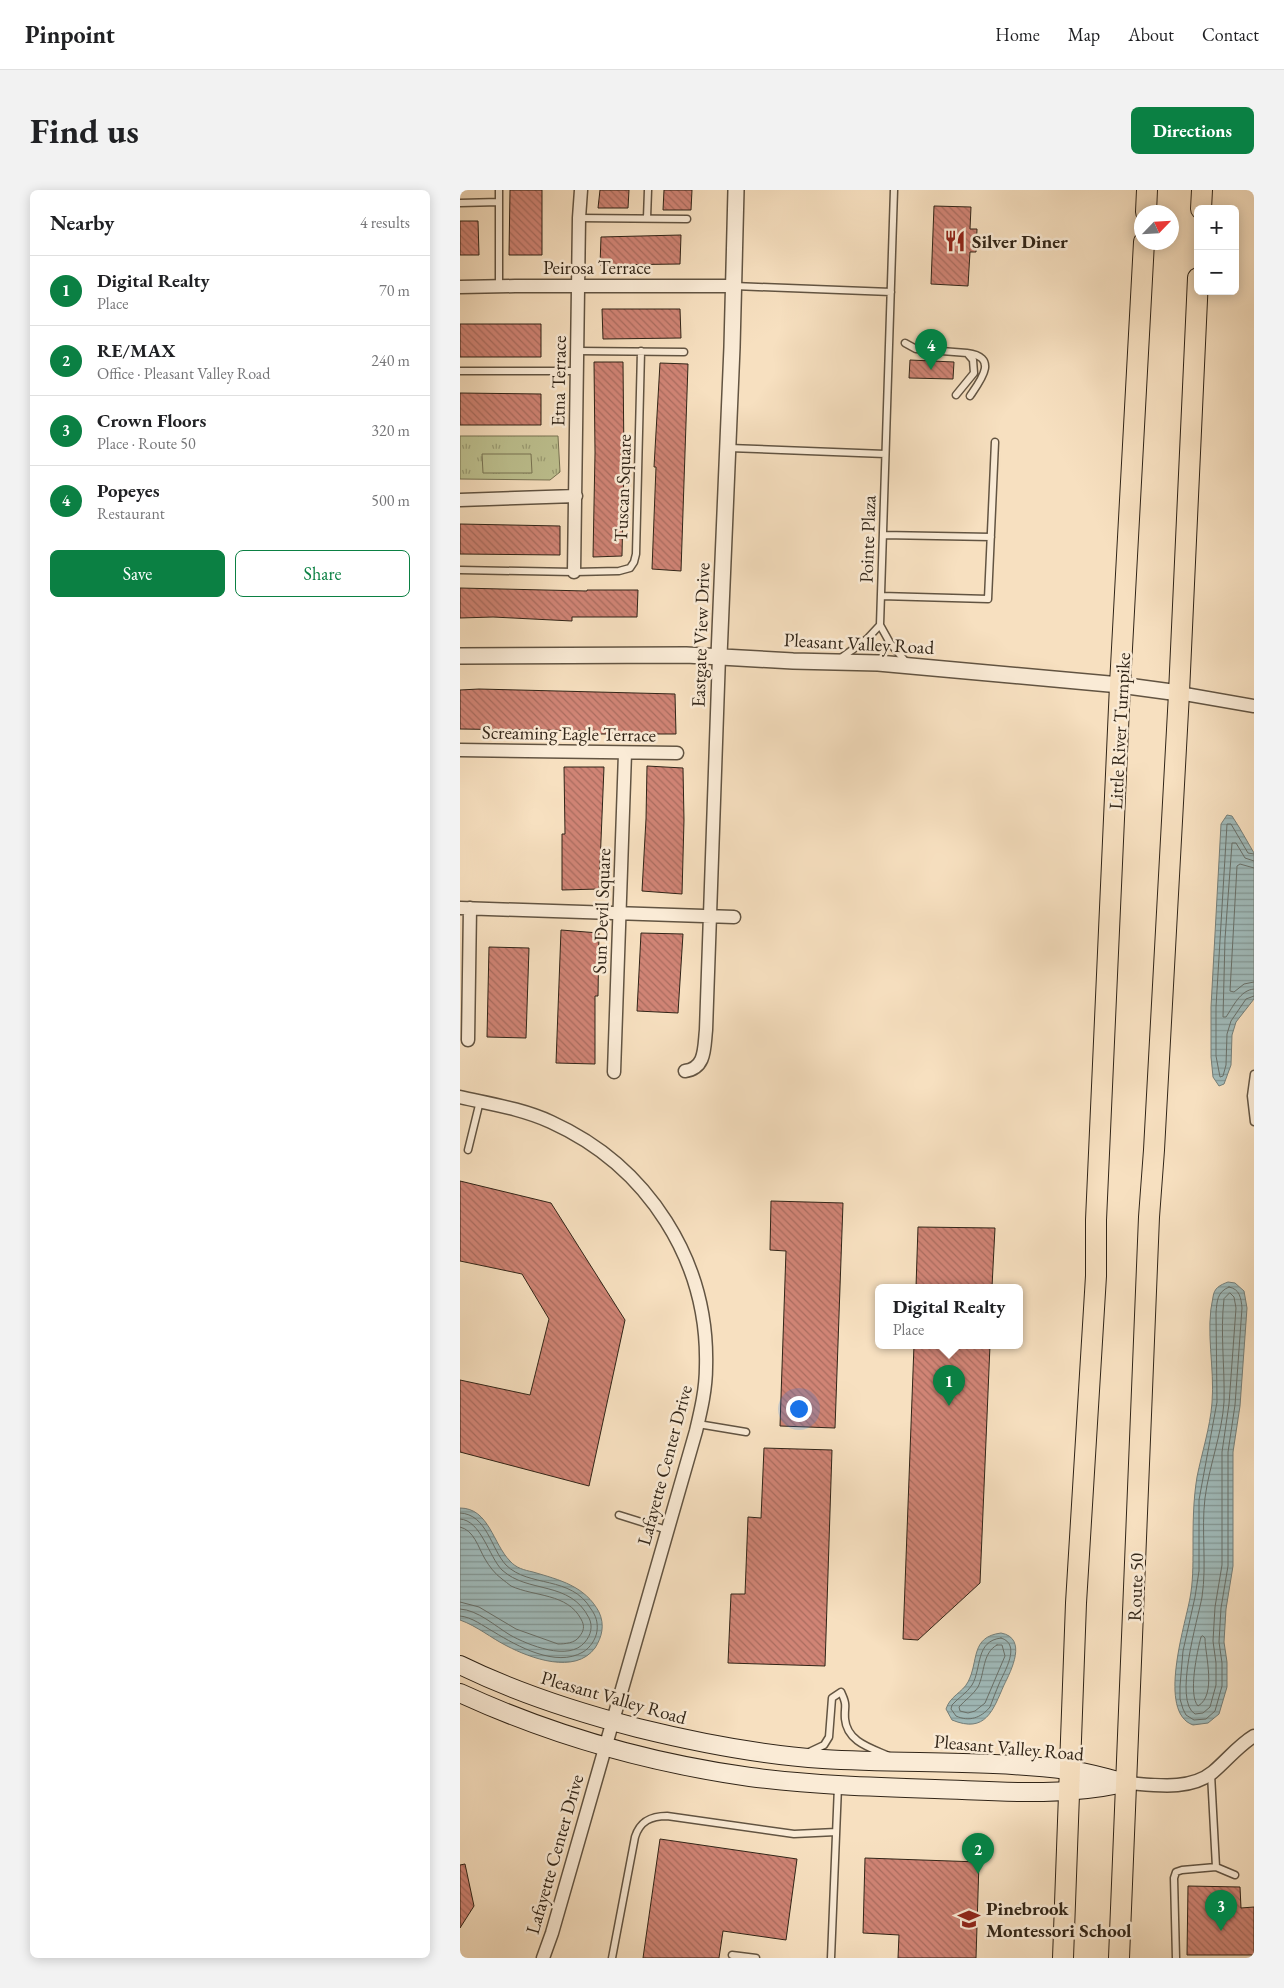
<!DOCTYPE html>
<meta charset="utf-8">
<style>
:root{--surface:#fff;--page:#f2f2f2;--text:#202124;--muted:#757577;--line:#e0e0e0;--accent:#0b8043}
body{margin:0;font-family:"EB Garamond",serif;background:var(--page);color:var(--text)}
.controls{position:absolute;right:15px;top:15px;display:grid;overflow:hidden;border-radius:8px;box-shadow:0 2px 12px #0003}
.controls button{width:45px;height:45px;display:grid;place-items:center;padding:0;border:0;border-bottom:1px solid var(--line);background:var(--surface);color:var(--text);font:25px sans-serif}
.compass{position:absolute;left:674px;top:15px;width:45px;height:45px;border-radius:50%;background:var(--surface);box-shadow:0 2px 12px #0003;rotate:65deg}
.you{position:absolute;left:338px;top:1218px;width:18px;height:18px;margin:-12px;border:4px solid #fff;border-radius:50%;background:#1a73e8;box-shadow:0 0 0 8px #1a73e833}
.badge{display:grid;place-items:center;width:32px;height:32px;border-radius:50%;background:var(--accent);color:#fff;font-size:16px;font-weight:700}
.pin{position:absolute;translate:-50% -41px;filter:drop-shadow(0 1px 2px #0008)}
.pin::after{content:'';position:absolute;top:26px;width:18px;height:15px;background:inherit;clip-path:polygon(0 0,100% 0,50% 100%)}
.popup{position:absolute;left:415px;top:1094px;width:148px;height:65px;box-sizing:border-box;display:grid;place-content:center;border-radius:8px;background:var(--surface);filter:drop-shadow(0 1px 4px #0005);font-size:16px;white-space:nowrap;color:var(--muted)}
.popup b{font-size:19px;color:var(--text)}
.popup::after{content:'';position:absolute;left:50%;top:100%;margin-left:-10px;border:10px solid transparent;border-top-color:var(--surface)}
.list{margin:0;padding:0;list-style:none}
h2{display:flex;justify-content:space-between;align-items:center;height:65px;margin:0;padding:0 20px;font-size:21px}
h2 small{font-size:16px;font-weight:400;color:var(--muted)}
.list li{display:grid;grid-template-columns:32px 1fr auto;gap:15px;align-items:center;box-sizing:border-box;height:70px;padding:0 20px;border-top:1px solid var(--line)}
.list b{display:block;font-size:19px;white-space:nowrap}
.list p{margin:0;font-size:16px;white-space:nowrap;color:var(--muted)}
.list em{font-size:16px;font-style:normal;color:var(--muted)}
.actions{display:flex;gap:10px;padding:15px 20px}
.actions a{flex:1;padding:11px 0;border:1px solid var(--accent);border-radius:8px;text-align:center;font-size:18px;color:var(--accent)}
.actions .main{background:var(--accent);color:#fff}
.map{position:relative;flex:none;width:794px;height:1768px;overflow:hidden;border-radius:8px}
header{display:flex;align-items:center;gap:30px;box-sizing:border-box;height:70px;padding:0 25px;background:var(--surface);border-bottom:1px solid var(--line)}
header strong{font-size:24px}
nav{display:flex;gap:28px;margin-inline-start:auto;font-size:18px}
.intro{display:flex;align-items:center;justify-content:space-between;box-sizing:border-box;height:120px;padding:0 30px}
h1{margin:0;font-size:35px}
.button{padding:12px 22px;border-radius:8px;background:var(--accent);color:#fff;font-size:18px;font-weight:700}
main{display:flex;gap:30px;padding:0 30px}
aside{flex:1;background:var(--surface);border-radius:8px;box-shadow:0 2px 12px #0003}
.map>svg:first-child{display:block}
.grass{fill:url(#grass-tufts);stroke:#787454}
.pitch{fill:#bec291;stroke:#787454}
.water{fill:url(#water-rules);stroke:#747f7a}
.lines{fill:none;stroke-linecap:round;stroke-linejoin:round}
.shore{stroke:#68706a;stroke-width:1}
.building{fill:url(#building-back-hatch);stroke:#312518}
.service-casing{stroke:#625442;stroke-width:9}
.minor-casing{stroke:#625442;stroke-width:15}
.tertiary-casing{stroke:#625442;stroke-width:18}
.secondary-casing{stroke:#312518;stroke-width:20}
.trunk-casing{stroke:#312518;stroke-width:22}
.service{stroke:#faebd6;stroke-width:6}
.minor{stroke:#faebd6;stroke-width:12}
.tertiary{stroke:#faebd6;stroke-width:15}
.secondary{stroke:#faebd6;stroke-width:18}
.trunk{stroke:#f7e0c0;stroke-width:20}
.labels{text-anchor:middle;stroke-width:5;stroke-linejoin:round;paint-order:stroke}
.poi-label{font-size:19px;font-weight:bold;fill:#312518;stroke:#faebd6;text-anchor:start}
.street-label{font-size:19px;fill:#312518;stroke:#faebd6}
</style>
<header>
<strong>Pinpoint</strong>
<nav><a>Home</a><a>Map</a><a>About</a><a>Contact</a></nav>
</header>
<div class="intro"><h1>Find us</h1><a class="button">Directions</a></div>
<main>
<aside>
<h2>Nearby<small>4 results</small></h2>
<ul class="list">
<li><span class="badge">1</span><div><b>Digital Realty</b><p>Place</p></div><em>70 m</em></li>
<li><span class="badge">2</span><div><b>RE/MAX</b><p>Office · Pleasant Valley Road</p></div><em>240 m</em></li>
<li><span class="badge">3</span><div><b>Crown Floors</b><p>Place · Route 50</p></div><em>320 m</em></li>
<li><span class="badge">4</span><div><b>Popeyes</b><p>Restaurant</p></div><em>500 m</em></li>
</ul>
<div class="actions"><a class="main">Save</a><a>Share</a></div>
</aside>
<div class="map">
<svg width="794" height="1768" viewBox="0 0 794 1768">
<defs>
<pattern id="grass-tufts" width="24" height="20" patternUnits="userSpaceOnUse" patternTransform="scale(1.25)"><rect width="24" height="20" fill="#bec291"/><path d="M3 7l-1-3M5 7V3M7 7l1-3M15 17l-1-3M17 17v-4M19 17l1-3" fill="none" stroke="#9b9d75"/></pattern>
<pattern id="water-rules" width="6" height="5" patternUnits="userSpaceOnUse" patternTransform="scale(1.25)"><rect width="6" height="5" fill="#a0bbbb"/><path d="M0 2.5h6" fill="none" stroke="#839897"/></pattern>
<pattern id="building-back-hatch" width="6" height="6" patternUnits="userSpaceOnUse" patternTransform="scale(1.25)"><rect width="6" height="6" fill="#d08475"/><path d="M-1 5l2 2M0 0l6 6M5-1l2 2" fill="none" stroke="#a96c5f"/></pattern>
</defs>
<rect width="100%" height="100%" fill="#f7e0c0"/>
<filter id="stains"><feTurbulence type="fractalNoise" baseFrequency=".004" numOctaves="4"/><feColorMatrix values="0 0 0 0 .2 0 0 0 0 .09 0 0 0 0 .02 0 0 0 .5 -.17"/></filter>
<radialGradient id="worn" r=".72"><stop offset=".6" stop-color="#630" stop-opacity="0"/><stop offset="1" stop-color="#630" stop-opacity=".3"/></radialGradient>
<path class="grass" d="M 0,246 L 98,246 L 100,282 L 90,290 L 0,289 Z"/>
<path class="pitch" d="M 22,264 L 71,264 L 72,283 L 23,283 Z"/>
<path class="water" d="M 767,625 L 772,626 L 779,637 L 794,663 L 794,809 L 776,832 L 772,845 L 771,875 L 764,894 L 759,896 L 753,887 L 751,867 L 751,817 L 761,634 Z
M 768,1092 L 775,1093 L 784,1101 L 787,1118 L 780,1216 L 773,1262 L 773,1376 L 766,1419 L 764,1452 L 767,1472 L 767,1497 L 759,1524 L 748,1533 L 733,1535 C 697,1522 725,1436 730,1408 C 733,1392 733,1376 733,1359 C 733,1335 733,1311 737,1287 C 742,1262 750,1238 752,1213 C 755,1178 745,1141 753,1107 C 754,1098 760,1095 768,1092 Z
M 0,1318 C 29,1318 33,1354 50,1371 C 56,1378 64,1380 73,1382 C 100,1390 125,1396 139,1422 C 145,1435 142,1447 135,1458 C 115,1485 70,1468 47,1456 C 31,1448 17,1436 0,1430 Z
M 541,1443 C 568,1448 551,1481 544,1495 C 533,1520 526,1544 492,1530 L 486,1519 C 490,1506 502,1503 508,1492 C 519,1471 510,1447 541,1443 Z"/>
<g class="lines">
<path class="shore" d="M 794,664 L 788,663 L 771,634 L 767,634 L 756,817 L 756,866 L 760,887 L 763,886 L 766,875 L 767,844 L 771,831 L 786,809 L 794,806
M 794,671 L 785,668 L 776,653 L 772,653 L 765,749 L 763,827 L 766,827 C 773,817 780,800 794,799
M 794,678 L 780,674 L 777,676 L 770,801 L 774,802 L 784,794 L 794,792
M 769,1097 C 780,1099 781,1108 782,1118 L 775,1215 L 768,1262 L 768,1376 L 761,1418 L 759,1452 L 762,1473 L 762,1496 L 755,1521 L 746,1529 L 734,1530 L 726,1525 L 723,1519 L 720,1509 L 720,1496 L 723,1461 L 735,1407 L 739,1381 L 739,1310 L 757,1212 L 756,1123 C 757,1111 757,1102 769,1097 Z
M 770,1103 L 774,1107 L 776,1118 L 769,1214 L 762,1262 L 762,1375 L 755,1417 L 753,1451 L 756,1473 L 756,1495 L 750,1517 L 743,1523 L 735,1524 C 713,1511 738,1429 742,1407 C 747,1374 741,1341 745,1308 C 749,1276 762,1244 764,1212 C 765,1177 760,1143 764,1109 Z
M 0,1323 C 27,1324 31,1359 46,1375 C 69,1398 111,1385 131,1419 C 136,1426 138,1432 137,1441 C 136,1449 130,1458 123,1462 C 96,1478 57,1456 34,1442 C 23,1436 12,1427 0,1426
M 0,1329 C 21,1330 29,1367 42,1380 C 68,1404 110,1390 129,1428 C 133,1436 131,1445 125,1452 C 109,1472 68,1455 50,1445 C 35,1436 18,1420 0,1419
M 0,1337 C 14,1340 18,1357 25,1369 C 29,1376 35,1384 42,1389 C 45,1391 48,1394 51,1396 C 75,1407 107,1403 121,1429 C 125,1436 124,1441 119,1447 C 115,1453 105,1454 98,1454 L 56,1439 L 19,1417 L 0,1412
M 743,1446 L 745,1448 C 745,1465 757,1505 738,1516 C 728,1505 737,1462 741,1447 Z
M 541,1448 C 562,1454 544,1482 539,1494 C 536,1501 533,1509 530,1517 C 521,1528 509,1532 496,1526 L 491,1519 L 492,1515 C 498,1508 507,1503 512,1495 C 522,1478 515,1451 541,1448 Z
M 537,1455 L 542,1455 L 545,1466 L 525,1513 L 515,1521 L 508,1523 L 500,1521 L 499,1517 C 505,1510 513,1505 518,1497 C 525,1483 522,1463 537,1455 Z"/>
</g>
<path class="building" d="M 50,0 L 82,0 L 82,65 L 49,65 Z
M 140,0 L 169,0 L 168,18 L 138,18 Z
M 204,0 L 232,0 L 231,20 L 203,20 Z
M 474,16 L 511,17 L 510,39 L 517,39 L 516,62 L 510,62 L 508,96 L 471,94 Z
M 0,31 L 18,31 L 19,65 L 0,65 Z
M 221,45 L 220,74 L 140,75 L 141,47 Z
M 142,119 L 220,119 L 221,148 L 143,149 Z
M 0,134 L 81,134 L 81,167 L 0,167 Z
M 450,170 L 494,172 L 493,189 L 449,188 Z
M 134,172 L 163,172 L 164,271 L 162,366 L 133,367 L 135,263 Z
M 200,173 L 228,174 L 221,381 L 192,379 L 196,277 L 194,277 Z
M 0,203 L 81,204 L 81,235 L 0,235 Z
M 0,334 L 100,336 L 100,365 L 0,364 Z
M 0,398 L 127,401 L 127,400 L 178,400 L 177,427 L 112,427 L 112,431 L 33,427 L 0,428 Z
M 19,499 L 215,504 L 216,544 L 137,544 L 137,541 L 0,539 L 0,500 Z
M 187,576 L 223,578 L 224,630 L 222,704 L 182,701 L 186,629 Z
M 104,577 L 144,577 L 139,699 L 102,700 L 102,644 L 105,644 Z
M 101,740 L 139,743 L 138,806 L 135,806 L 135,874 L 96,873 Z
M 181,743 L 223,744 L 218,823 L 177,821 Z
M 29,757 L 69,758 L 66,848 L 27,847 Z
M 0,991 L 91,1013 L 165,1130 L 129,1296 L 0,1262 L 0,1190 L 70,1205 L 89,1129 L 62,1084 L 0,1071 Z
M 311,1011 L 383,1013 L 375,1238 L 320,1236 L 326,1061 L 310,1060 Z
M 458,1037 L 535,1038 L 532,1097 L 456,1097 Z
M 454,1155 L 530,1155 L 520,1393 L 458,1450 L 443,1449 Z
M 304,1258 L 372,1260 L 365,1476 L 268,1473 L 271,1404 L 285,1404 L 288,1327 L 301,1328 Z
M 200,1649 L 337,1669 L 326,1750 L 263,1741 L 259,1768 L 183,1768 Z
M 405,1668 L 519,1672 L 516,1768 L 438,1768 L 439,1745 L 403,1743 Z
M 5,1674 L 14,1716 L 0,1738 L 0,1675 Z
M 728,1696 L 780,1697 L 781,1718 L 794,1717 L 794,1765 L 727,1765 Z"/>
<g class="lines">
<g class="service-casing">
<path id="service" d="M 39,0 L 39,96
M 434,0 L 420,435 L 430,453 L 446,472
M 0,13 L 39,12
M 119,28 L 227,29
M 187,28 L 188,0
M 274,96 L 431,102
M 445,153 L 456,159 L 507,163 L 513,170 L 514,183 L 496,205
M 117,161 L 224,162
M 507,163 C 539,167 521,190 510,206
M 0,181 L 116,181
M 269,258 L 425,264
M 423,345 L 531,347
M 0,380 L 114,382 L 159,381 L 170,378 L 174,372 L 176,364 L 181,161
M 421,406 L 528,409 L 535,252
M 381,468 L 407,449 L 420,435
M 794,884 L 791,906 L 794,932
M 8,960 L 20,911
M 238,1234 L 286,1242
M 159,1325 L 207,1340
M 347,1563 L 364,1555 L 369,1547 L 372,1508 L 381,1502 C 388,1517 384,1515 385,1529 C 387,1552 411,1558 429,1566
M 751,1584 L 756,1677 L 775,1685
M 272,1765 L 296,1768
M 152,1768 L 175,1647 C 180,1631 191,1626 207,1626 L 334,1644 L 376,1642
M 371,1768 L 378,1596
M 716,1768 L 714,1688 L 716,1682 L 722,1680 L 756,1677"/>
</g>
<g class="minor-casing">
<path id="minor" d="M 0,97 L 55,96 L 273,96
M 0,310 L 116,306
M 114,382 L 119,28 L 121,0
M 719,503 L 794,516
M 0,560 L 217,563
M 0,718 L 274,727
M 8,850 L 10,718
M 225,881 C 246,878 244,858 246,840 L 259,466
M 154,882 L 165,563
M 0,907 C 31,914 63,919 91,932 C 188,976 249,1071 246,1177 C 246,1199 241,1220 236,1241 L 92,1743 L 83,1768
M 667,1593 C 695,1595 730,1601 753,1582 C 767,1570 779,1555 794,1546"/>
</g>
<g class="tertiary-casing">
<path id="tertiary" d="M 0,466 L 226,465 L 333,471 L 418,473 L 660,495 L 719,503
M 259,466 L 272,157 L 276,0"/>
</g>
<g class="secondary-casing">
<path id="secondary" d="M 0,1475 C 57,1503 116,1522 178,1538 C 239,1553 300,1565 363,1569 C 445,1574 527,1570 608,1580 C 628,1582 648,1589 667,1593
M 0,1503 C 91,1545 190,1573 290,1587 C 351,1595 413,1597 475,1599 C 537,1601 598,1607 659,1594"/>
</g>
<g class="trunk-casing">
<path id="trunk" d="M 741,19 L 742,0
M 686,22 L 687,0
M 603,1768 L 616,1413 L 636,1086 L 636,1030 L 660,495 L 684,52
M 659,1768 L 689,1027 L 694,960 L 719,503 L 738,88"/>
</g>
<use href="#service" class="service"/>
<use href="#minor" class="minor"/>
<use href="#tertiary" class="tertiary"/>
<use href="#secondary" class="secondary"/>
<use href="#trunk" class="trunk"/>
</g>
<defs>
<g id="restaurant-bare" transform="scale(1.725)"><path d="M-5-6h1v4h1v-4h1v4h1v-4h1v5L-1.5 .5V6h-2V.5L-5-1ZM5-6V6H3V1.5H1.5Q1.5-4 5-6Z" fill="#8f2418" stroke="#faebd6" stroke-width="2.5" paint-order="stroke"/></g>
<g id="school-bare" transform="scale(1.725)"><path d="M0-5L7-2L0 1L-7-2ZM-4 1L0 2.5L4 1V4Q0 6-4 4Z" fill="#8f2418" stroke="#faebd6" stroke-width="2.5" paint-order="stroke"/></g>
</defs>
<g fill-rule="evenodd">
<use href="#restaurant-bare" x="495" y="51"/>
<use href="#school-bare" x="509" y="1729"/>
</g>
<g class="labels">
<g class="poi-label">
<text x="512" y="58">Silver Diner</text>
<text x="526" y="1725">Pinebrook<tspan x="526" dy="22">Montessori School</tspan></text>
</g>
<g class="street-label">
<text x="137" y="84">Peirosa Terrace</text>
<text transform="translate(98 191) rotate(-89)" y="7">Etna Terrace</text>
<text transform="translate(162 298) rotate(-88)" y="7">Tuscan Square</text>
<text transform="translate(407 349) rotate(-88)" y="7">Pointe Plaza</text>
<text transform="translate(240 445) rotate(-88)" y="7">Eastgate View Drive</text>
<text transform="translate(399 453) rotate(3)" y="7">Pleasant Valley Road</text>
<text transform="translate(659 541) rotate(-87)" y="7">Little River Turnpike</text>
<text transform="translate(109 543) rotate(1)" y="7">Screaming Eagle Terrace</text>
<text transform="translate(141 721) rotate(-88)" y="7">Sun Devil Square</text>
<text transform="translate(204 1275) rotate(-75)" y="7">Lafayette Center Drive</text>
<text transform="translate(675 1397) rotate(-88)" y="7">Route 50</text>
<text transform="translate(154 1507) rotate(16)" y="7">Pleasant Valley Road</text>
<text transform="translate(549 1557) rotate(5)" y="7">Pleasant Valley Road</text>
<text transform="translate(94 1664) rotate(-74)" y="7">Lafayette Center Drive</text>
</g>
</g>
<rect width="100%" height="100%" filter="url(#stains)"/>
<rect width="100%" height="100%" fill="url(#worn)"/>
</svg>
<div class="controls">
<button>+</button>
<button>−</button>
</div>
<svg class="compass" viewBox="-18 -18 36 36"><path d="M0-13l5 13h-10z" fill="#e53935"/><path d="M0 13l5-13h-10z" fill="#757577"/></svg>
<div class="you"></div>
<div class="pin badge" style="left:489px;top:1216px">1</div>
<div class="popup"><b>Digital Realty</b>Place</div>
<div class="pin badge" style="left:518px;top:1684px">2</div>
<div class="pin badge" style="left:761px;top:1741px">3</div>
<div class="pin badge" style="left:471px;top:180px">4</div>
</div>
</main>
